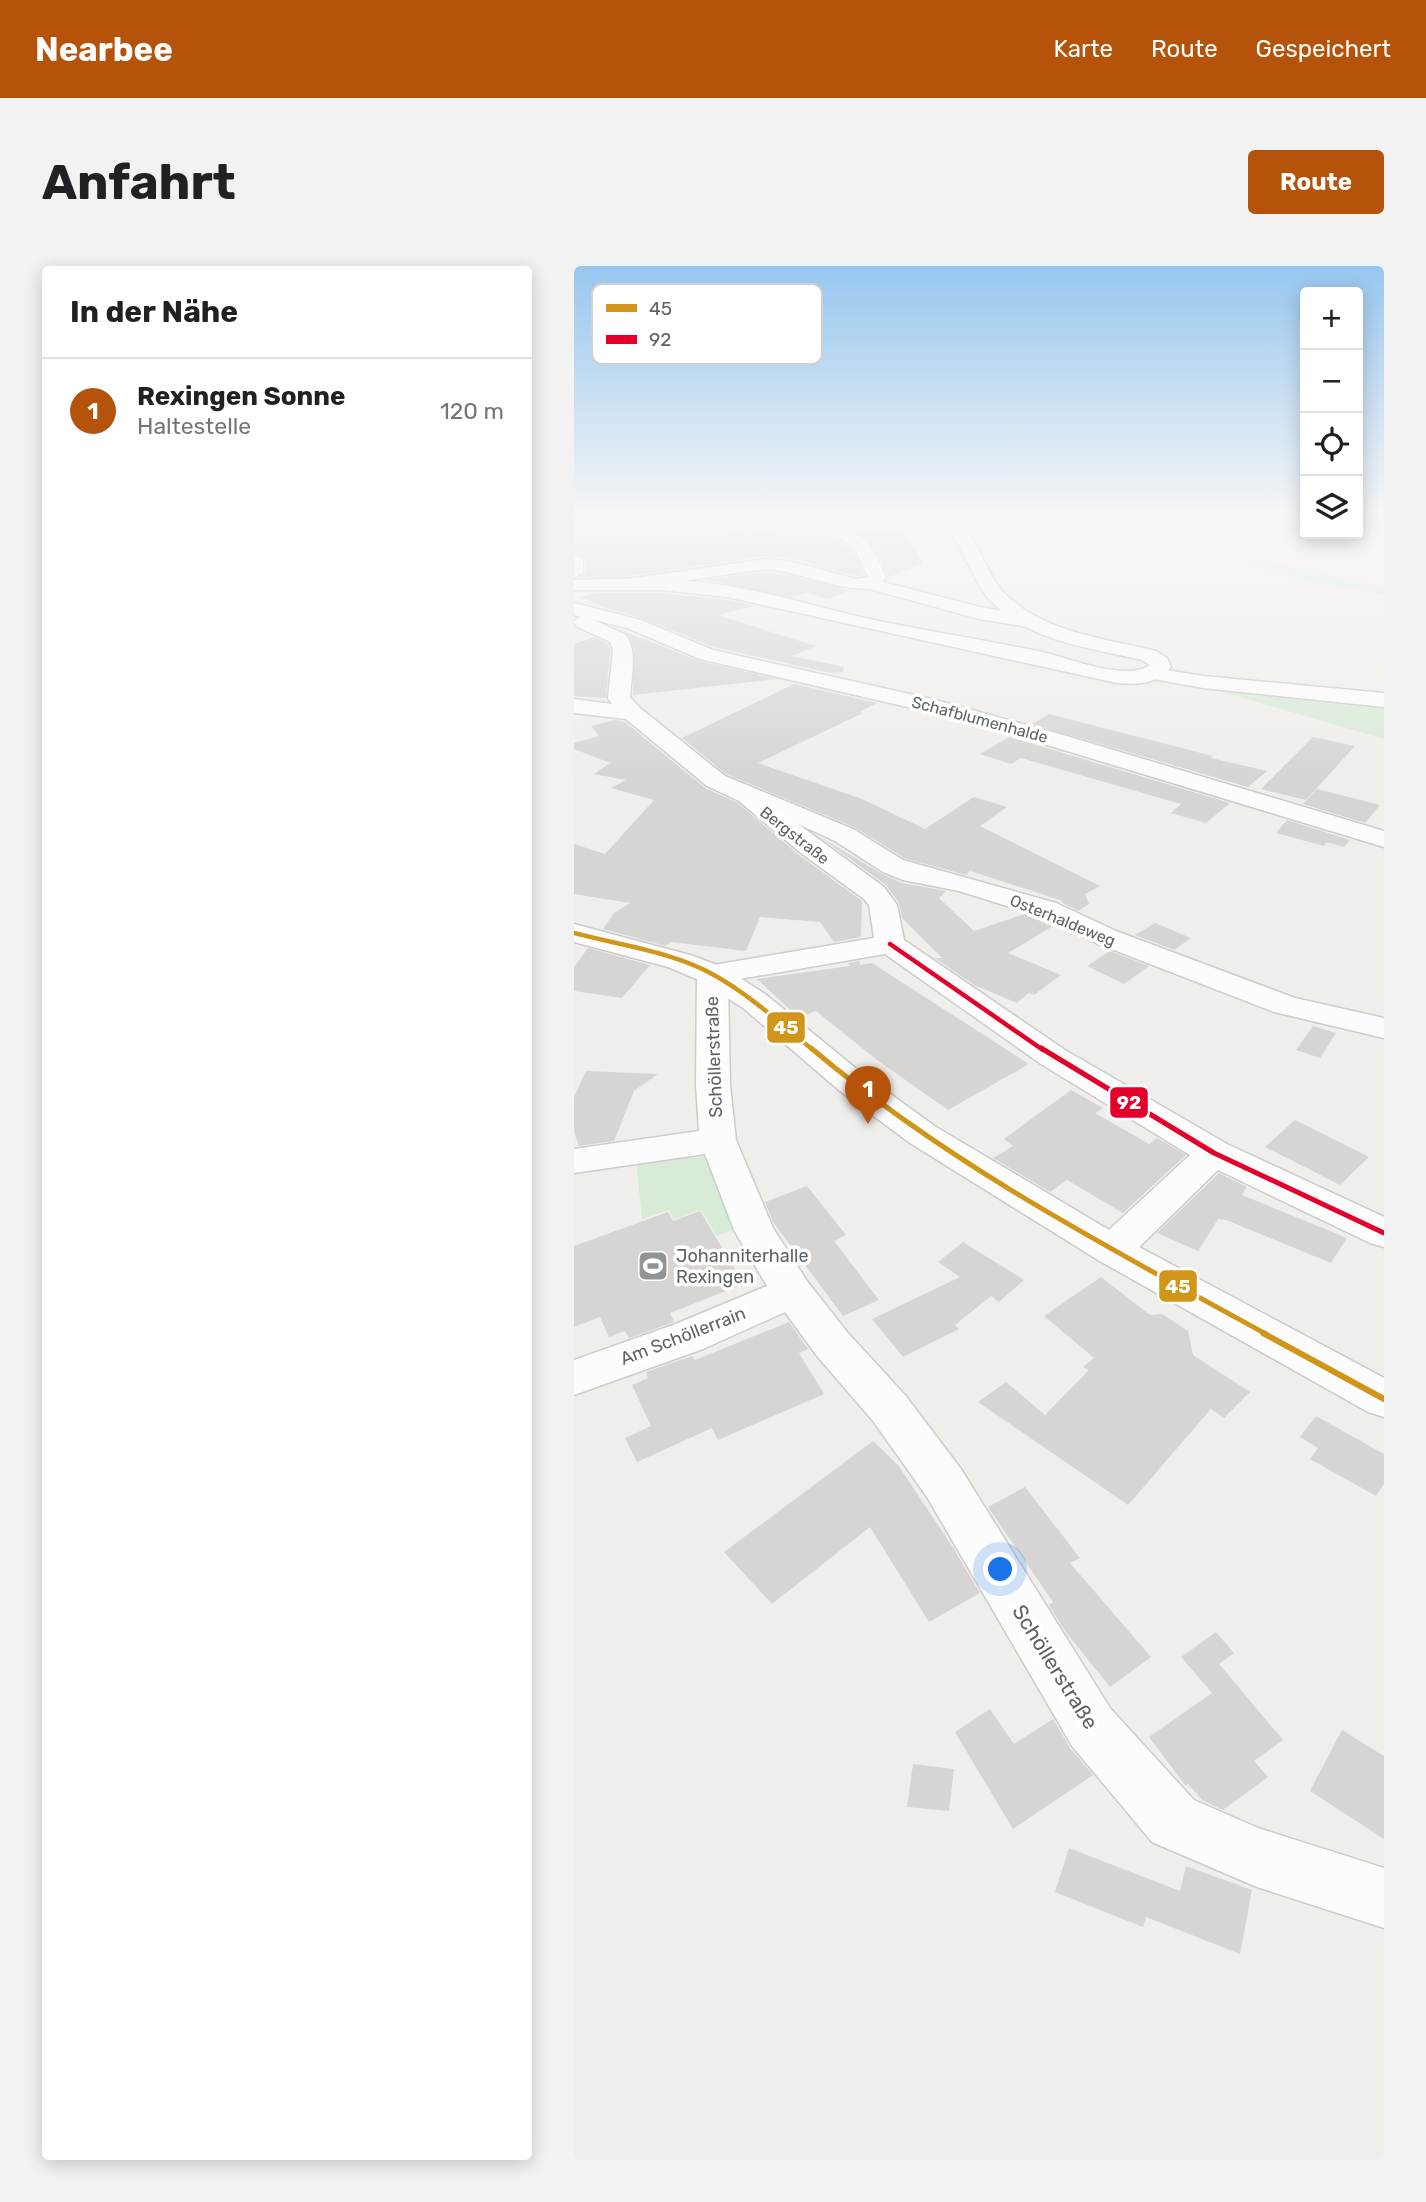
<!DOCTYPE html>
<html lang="de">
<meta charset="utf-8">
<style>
:root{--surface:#fff;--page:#f2f2f2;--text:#202124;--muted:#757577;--line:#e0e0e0;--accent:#b45309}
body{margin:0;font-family:Rubik,sans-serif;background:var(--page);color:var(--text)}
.controls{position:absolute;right:21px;top:21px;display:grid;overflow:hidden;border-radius:7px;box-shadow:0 4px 18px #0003}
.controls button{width:63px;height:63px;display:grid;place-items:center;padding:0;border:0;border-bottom:2px solid var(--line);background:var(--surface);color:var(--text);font:35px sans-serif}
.you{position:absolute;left:427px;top:1304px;width:24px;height:24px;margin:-18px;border:5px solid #fff;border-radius:50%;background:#1a73e8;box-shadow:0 0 0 10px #1a73e833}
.badge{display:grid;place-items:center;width:46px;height:46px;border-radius:50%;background:var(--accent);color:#fff;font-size:23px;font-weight:700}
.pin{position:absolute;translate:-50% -58px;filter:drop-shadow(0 2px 4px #0008)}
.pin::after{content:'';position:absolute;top:37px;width:24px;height:21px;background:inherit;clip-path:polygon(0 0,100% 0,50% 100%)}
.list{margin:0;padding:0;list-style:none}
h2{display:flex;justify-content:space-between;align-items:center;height:91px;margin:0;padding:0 28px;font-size:30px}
h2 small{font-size:23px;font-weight:400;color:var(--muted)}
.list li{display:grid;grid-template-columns:46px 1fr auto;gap:21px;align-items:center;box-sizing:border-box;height:105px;padding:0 28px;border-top:2px solid var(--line)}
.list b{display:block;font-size:26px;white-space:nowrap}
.list p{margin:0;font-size:23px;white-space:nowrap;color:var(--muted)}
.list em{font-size:23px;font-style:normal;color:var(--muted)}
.icon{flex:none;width:38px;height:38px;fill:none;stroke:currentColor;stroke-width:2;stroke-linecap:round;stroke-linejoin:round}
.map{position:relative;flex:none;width:810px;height:1894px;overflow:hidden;border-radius:7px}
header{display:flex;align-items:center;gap:42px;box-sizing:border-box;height:98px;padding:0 35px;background:var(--accent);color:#fff}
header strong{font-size:33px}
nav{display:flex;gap:38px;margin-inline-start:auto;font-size:24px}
.intro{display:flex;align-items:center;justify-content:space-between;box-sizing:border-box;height:168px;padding:0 42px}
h1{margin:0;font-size:49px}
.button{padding:18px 32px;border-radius:7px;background:var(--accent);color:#fff;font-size:24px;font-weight:700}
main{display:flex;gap:42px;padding:0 42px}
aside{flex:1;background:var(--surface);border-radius:7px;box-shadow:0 4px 18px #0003}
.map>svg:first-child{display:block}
.green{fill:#d8ebd6}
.building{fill:#d6d5d3}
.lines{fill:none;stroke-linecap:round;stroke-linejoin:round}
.street-casing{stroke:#cbcccc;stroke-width:3}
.secondary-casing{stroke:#cacacb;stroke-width:3}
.street{fill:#fdfcfc;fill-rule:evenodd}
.secondary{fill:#fdfcfc;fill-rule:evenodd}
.bus-1-far2-casing{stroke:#fff;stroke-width:9}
.bus-1-far1-casing{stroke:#fff;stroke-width:10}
.bus-1-casing{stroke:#fff;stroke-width:11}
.bus-2-far1-casing{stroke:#fff;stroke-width:9}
.bus-2-casing{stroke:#fff;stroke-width:10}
.bus-1-far2{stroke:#d1951a;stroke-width:4.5}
.bus-1-far1{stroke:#d1951a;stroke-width:5}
.bus-1{stroke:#d1951a;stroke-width:6}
.bus-2-far1{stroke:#e4002b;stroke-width:4.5}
.bus-2{stroke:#e4002b;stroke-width:5}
.labels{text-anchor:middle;stroke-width:7;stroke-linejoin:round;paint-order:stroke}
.far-street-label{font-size:16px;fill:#5f6368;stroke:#fff}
.street-label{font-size:18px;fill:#5f6368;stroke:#fff}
.poi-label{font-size:18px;fill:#5f6368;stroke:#fff;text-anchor:start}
.near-street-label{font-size:21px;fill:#5f6368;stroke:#fff}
.key{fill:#fff;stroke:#cfd0d2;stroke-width:2}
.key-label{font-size:19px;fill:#5f6368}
.line-badge{stroke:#fff;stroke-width:2.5}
.badge-label{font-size:19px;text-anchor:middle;font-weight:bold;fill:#fff}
</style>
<header>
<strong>Nearbee</strong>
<nav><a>Karte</a><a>Route</a><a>Gespeichert</a></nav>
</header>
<div class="intro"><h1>Anfahrt</h1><a class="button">Route</a></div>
<main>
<aside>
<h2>In der Nähe<small></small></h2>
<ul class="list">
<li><span class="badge">1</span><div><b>Rexingen Sonne</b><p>Haltestelle</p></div><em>120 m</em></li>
</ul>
</aside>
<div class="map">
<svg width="810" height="1894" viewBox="0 0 810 1894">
<rect width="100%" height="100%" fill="#efeeea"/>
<path class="green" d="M 679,294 L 810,321 L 810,329 L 747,319 L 675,299 Z
M 628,420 L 810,438 L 810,473 Z
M 139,891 L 167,961 L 143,970 L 127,944 L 100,953 L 95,944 L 68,953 L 62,894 Z"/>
<path class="building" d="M 56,250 L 99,250 L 109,258 L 265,275 L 279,285 L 290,309 L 282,310 L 216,292 L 192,290 L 55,310 L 7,311 L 12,307 L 12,293 L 0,285 L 0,262 L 34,263 Z
M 178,250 L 252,250 L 287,252 L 278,262 Z
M 326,263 L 350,298 L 314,311 L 301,282 L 284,266 Z
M 192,306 L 217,310 L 277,324 L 253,333 L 233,327 L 217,331 L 132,314 Z
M 23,327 L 87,327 L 153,334 L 180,340 L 144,349 L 242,380 L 218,390 L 270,401 L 269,406 L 256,407 L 140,381 L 68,352 L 35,343 L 6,331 Z
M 45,363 L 125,395 L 203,413 L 59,429 L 60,383 L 54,368 Z
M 20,371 L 34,378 L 36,384 L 32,432 L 0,430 L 0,378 Z
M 220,418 L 303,437 L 285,446 L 289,447 L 184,497 L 288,533 L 351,563 L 400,531 L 433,541 L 406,560 L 526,620 L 511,628 L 515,638 L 504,645 L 487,636 L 489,635 L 396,605 L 392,609 L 330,592 L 280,561 L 152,508 L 108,472 Z
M 475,448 L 639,490 L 637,492 L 693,505 L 674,521 L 458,458 Z
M 40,454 L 51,456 L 131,522 L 164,537 L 225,589 L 288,635 L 287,671 L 260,676 L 246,656 L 186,651 L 172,685 L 97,676 L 92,680 L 29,663 L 40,647 L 56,637 L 0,628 L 0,578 L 31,588 L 80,534 L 37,522 L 52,514 L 20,508 L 36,497 L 0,483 L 0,477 L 25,470 L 17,460 Z
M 435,471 L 469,481 L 656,537 L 632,557 L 597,547 L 607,538 L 447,492 L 437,498 L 406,488 Z
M 739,471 L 781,480 L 732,534 L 687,523 Z
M 743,523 L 806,539 L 791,557 L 729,538 Z
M 713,554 L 776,574 L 770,581 L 752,576 L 750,580 L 702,567 Z
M 246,571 L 308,608 L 328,617 L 372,625 L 365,632 L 400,665 L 451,648 L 479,660 L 434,687 L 487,709 L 460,729 L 455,727 L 443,737 L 400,719 L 361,692 L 368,692 L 328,652 L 325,637 L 312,619 Z
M 581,657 L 617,672 L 600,684 L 561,669 Z
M 14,682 L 76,699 L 48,732 L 0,725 L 0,701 Z
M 536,685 L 575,700 L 550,718 L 513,700 Z
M 286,695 L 286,699 L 298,697 L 455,798 L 374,844 L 303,794 L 242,745 L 225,752 L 183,713 L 276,700 L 274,697 Z
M 739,760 L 762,767 L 746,792 L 722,784 Z
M 12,805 L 84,808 L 60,825 L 40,875 L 5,880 L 0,865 L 0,831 Z
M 497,824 L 529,842 L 521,847 L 575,878 L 583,872 L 612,889 L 549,947 L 493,914 L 476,926 L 419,892 L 439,880 L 430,873 Z
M 721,854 L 795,891 L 766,919 L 691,881 Z
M 645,907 L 673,921 L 668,929 L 773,972 L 757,997 L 652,954 L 644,953 L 624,985 L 583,967 Z
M 233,920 L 272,969 L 260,975 L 305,1034 L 269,1050 L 199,956 L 191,936 Z
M 126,945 L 170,1018 L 96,1047 L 100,1056 L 55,1072 L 51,1065 L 35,1071 L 26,1051 L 0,1061 L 0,980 L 94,946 L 99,955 Z
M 389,976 L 450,1014 L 425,1036 L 417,1030 L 381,1059 L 385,1063 L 329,1091 L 298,1053 L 386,1011 L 364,996 Z
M 527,1011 L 576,1049 L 588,1048 L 614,1065 L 619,1089 L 676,1126 L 650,1152 L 637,1143 L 554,1239 L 404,1136 L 432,1116 L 471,1149 L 515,1104 L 509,1101 L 520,1092 L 470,1050 Z
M 215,1056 L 234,1083 L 225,1087 L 250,1128 L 144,1174 L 138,1162 L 63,1196 L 51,1172 L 77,1160 L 58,1119 L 74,1112 L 72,1106 L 118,1090 L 121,1094 Z
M 742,1150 L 810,1188 L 810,1218 L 802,1230 L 736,1193 L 744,1182 L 726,1171 Z
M 299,1175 L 324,1199 L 378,1280 L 406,1327 L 355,1356 L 296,1261 L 198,1338 L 150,1286 Z
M 451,1221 L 506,1292 L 496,1297 L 577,1391 L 536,1421 L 491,1365 L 475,1339 L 479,1336 L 414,1241 Z
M 642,1366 L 660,1387 L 645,1398 L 709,1474 L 680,1495 L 694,1511 L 649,1544 L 628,1534 L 614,1518 L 612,1520 L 575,1471 L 638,1427 L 607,1391 Z
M 416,1443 L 440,1478 L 479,1453 L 496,1482 L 519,1509 L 439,1563 L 381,1466 Z
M 768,1464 L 810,1490 L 810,1573 L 736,1525 Z
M 339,1498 L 380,1503 L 375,1545 L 333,1541 Z
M 495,1582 L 606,1625 L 612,1600 L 678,1624 L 666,1688 L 572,1651 L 569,1661 L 481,1626 Z"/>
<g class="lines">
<g class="street-casing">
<path id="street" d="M 101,250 L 155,250 L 276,264 C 296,273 304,292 312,312 L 309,316 L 406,341 L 462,351 L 465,355 L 455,361 L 405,353 L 296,323 C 260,323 227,306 192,303 L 53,323 L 47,322 L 44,318 L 53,313 L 192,293 L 215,295 L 282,313 L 294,311 L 281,283 L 266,272 L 109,255 Z
M 0,288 L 9,293 L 9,307 L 0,312 Z
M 0,337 L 67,354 L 139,384 L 358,433 L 486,468 L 810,565 L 810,581 L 470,478 L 346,444 L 126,393 L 53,362 L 20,354 L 52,369 C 64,387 57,411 56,431 L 66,442 L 151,510 L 279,563 L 329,594 L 482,637 L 542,665 L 721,732 L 810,752 L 810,772 L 700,746 L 522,677 L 462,649 L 385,625 L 329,614 L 309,606 L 261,575 L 224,558 L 310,621 L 323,639 L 330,674 L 491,784 L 653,878 L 810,951 L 810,981 L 796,977 L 644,904 L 552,994 L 538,998 L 524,994 L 518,984 L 524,974 L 616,889 L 467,798 L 311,688 L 154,715 L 156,819 L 162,874 L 199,962 L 233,1015 L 273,1066 L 331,1129 L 387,1203 L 536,1442 L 620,1534 L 684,1562 L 810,1602 L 810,1662 L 683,1621 L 578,1576 L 498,1480 L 353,1231 L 299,1155 L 243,1090 L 211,1046 L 129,1083 L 0,1129 L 0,1094 L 99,1059 L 193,1020 L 160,964 L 131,888 L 0,907 L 0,883 L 125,865 L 122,819 L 123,708 L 127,701 L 300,672 L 295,639 L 290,633 L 227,587 L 165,535 L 133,520 L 52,453 L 0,447 L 0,433 L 38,438 L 34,432 L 39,384 L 36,376 L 2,360 L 0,355 L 7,351 L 0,349 Z
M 581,402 L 629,410 L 810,427 L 810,441 L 629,422 L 574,412 L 570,408 L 574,404 Z"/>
</g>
<g class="secondary-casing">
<path id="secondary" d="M 357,250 C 363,250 373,248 378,251 C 402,263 411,307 429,326 C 469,367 529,372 582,385 L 593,392 L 597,401 C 585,418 563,419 543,417 L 153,331 L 87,324 L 0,324 L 0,314 C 59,311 118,312 176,324 C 216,332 255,344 295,353 C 352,365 411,374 468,386 C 495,392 553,416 576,399 L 568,394 C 516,382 453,375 415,333 C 400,315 393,292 380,272 C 374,263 364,258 357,250 Z
M 0,658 L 116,689 L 149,701 L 191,728 L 290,809 L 362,861 L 552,974 L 810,1112 L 810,1151 L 794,1146 L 524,994 L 336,877 L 266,825 L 169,742 L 127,715 L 94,701 L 0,676 Z"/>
</g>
<use href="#street" class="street"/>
<use href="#secondary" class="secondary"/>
<g class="bus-1-far2-casing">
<path id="bus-1-far2" d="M 0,667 C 45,679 99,686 140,709 C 176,729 207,758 239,784"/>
</g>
<g class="bus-1-far1-casing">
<path id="bus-1-far1" d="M 237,782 C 374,898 535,982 692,1068"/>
</g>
<g class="bus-1-casing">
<path id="bus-1" d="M 689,1067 L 810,1133"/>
</g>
<g class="bus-2-far1-casing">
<path id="bus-2-far1" d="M 316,678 L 469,784"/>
</g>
<g class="bus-2-casing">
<path id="bus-2" d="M 467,782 L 640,887 L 810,967"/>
</g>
<use href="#bus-1-far2" class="bus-1-far2"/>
<use href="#bus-1-far1" class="bus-1-far1"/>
<use href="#bus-1" class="bus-1"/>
<use href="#bus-2-far1" class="bus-2-far1"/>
<use href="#bus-2" class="bus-2"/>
</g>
<linearGradient id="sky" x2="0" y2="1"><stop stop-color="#97c6ef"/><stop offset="0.49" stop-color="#f8f7f6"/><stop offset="1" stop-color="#f8f7f6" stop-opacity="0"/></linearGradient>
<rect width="810" height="515" fill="url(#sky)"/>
<defs>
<g id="stadium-square" transform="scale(1.575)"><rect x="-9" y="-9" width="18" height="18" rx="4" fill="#919496" stroke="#fff"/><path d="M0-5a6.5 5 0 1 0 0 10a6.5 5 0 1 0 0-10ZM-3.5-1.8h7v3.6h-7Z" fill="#fff"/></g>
</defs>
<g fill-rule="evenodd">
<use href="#stadium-square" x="79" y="1000"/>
</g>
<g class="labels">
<g class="far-street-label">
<text transform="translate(406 453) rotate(15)" y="6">Schafblumenhalde</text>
<text transform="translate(221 569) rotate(38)" y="6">Bergstraße</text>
<text transform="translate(489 654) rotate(22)" y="6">Osterhaldeweg</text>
</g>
<g class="street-label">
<text transform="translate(140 791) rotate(-92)" y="6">Schöllerstraße</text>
<text transform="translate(109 1070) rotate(-21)" y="6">Am Schöllerrain</text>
</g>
<g class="poi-label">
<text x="102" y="996">Johanniterhalle<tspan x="102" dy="21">Rexingen</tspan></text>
</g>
<g class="near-street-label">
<text transform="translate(481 1401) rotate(58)" y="7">Schöllerstraße</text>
</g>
</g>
<rect x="18" y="18" width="230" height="80" rx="10" class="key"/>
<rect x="32" y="38" width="31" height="8" fill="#d1951a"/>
<rect x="32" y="69" width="31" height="9" fill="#e4002b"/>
<g class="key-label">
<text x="75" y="49">45</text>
<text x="75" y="80">92</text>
</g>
<g class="line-badge">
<rect x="192" y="745" width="40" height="33" rx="7" fill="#d1951a"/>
<rect x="535" y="820" width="40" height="33" rx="7" fill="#e4002b"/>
<rect x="584" y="1003" width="40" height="34" rx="7" fill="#d1951a"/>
</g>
<g class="badge-label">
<text x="212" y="768">45</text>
<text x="555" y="843">92</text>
<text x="604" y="1027">45</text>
</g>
</svg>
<div class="controls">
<button>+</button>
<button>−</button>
<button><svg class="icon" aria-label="locate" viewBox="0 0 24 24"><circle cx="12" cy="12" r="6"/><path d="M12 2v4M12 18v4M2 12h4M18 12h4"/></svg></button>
<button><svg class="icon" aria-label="layers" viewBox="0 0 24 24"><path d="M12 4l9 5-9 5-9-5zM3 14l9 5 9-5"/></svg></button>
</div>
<div class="you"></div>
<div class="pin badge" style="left:294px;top:858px">1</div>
</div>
</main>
